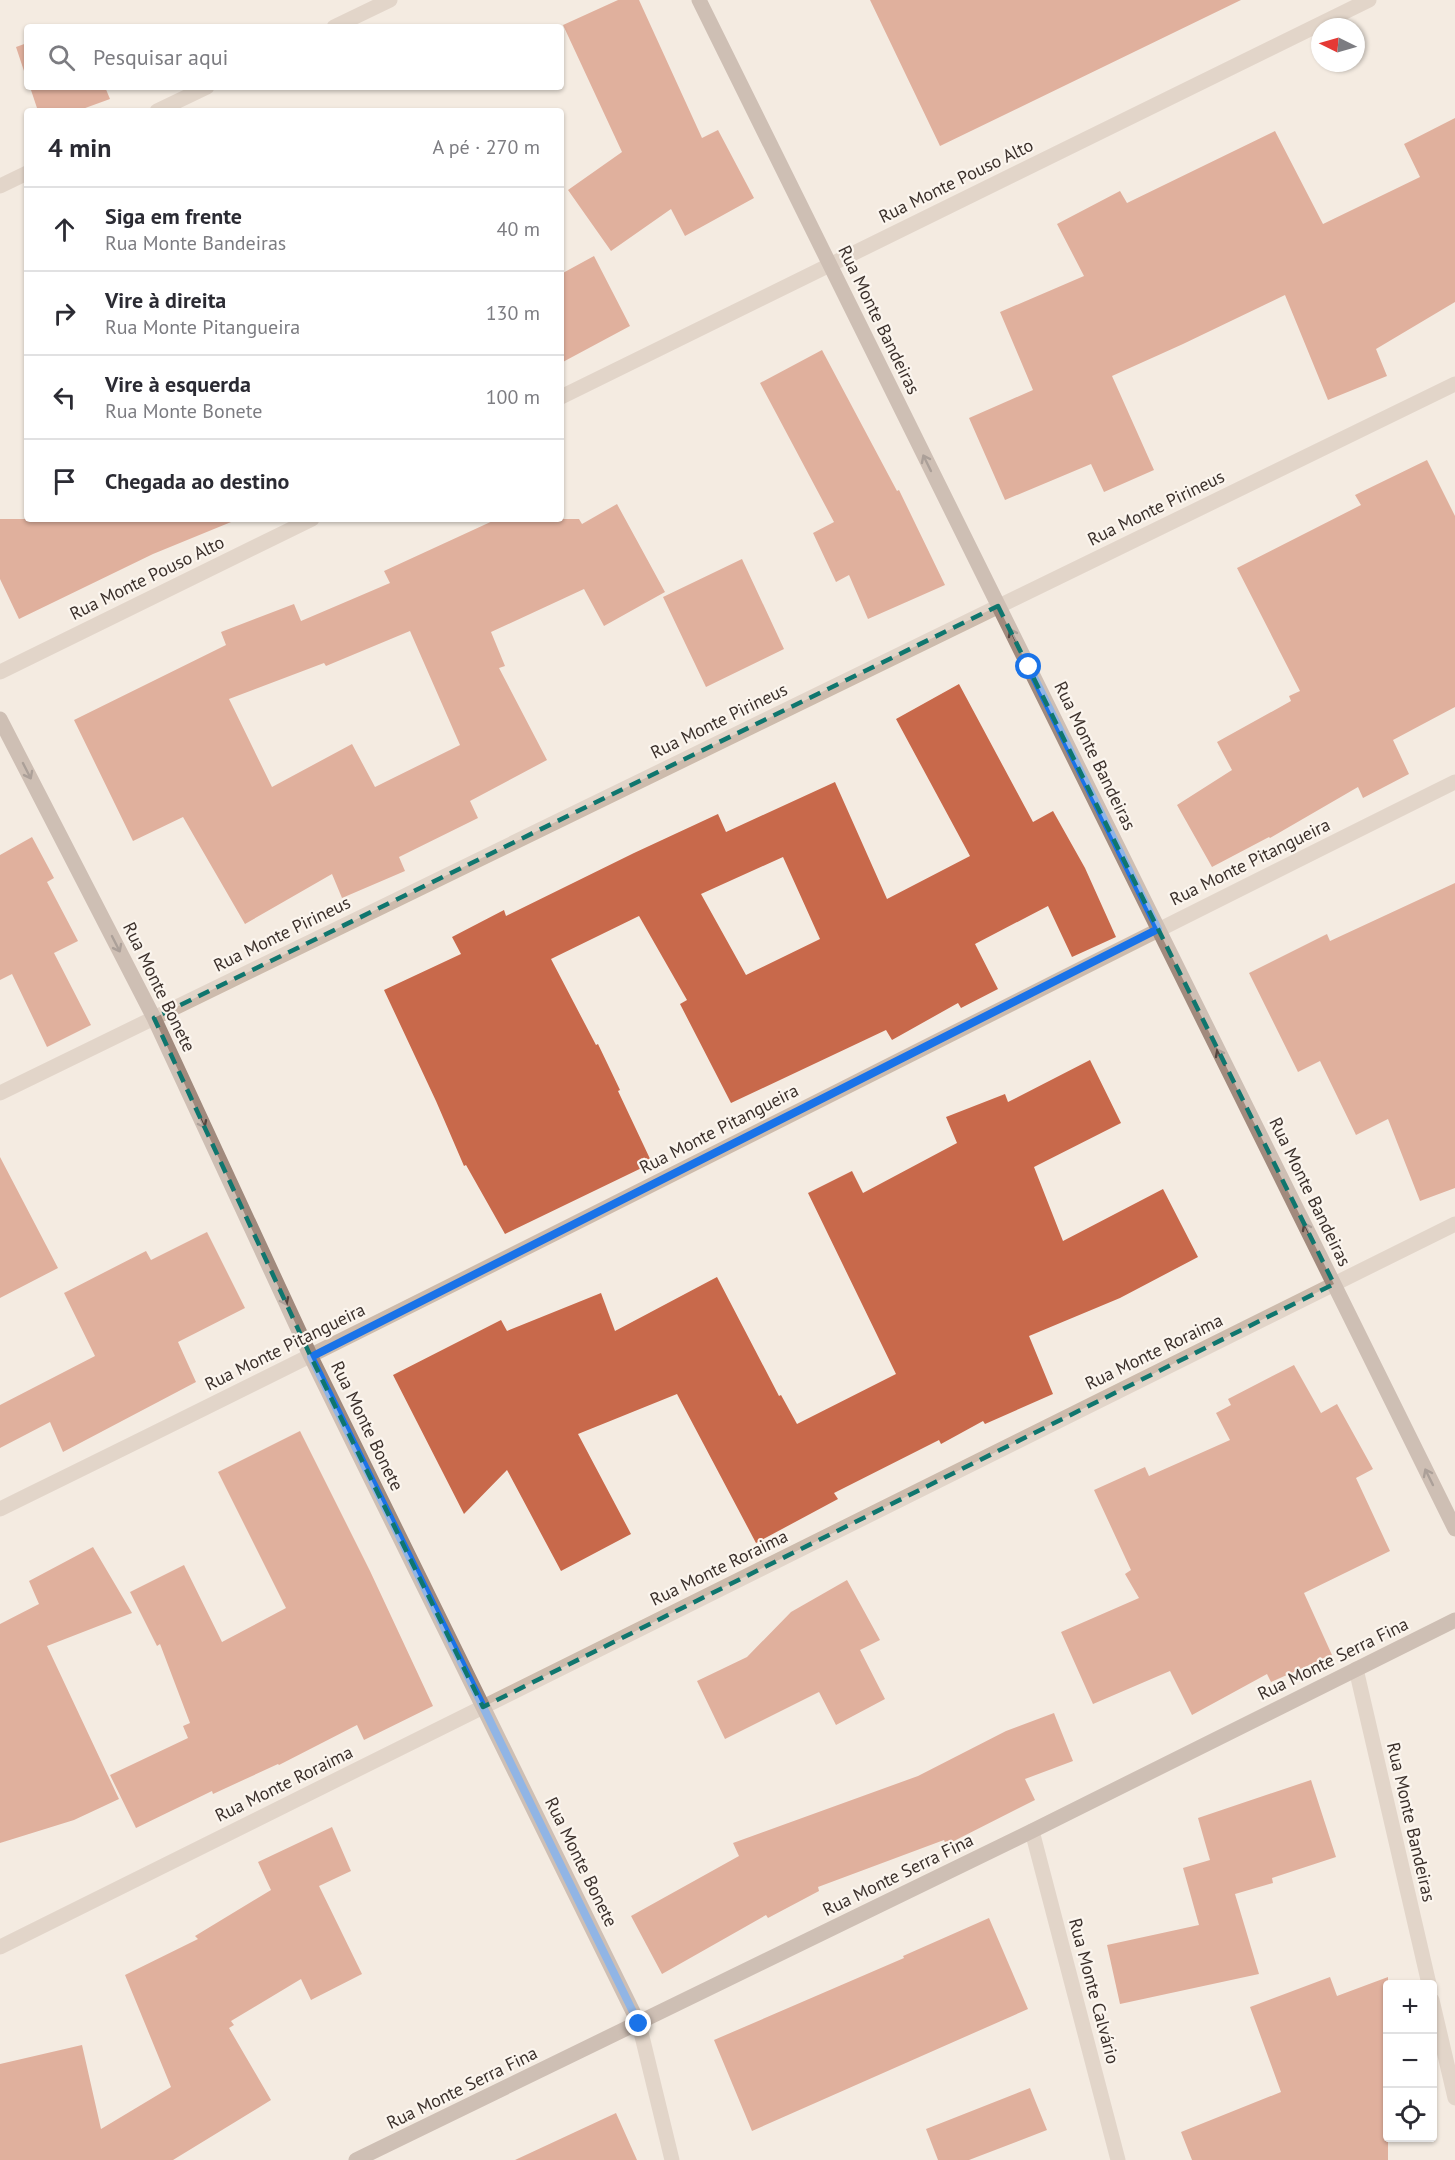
<!DOCTYPE html>
<html lang="pt">
<meta charset="utf-8">
<style>
:root{--surface:#fff;--page:#f2f2f3;--text:#2b2b33;--muted:#7c7c81;--line:#e1e1e2}
body{margin:0;font-family:"PT Sans",sans-serif;background:var(--page);color:var(--text)}
.controls{position:absolute;right:18px;bottom:18px;display:grid;overflow:hidden;border-radius:6px;box-shadow:0 2px 4px #0004}
.controls button{width:54px;height:54px;display:grid;place-items:center;padding:0;border:0;border-bottom:2px solid var(--line);background:var(--surface);color:var(--text);font:30px sans-serif}
.compass{position:absolute;left:1311px;top:18px;width:54px;height:54px;border-radius:50%;background:var(--surface);box-shadow:0 2px 4px #0004;rotate:275deg}
.stop{position:absolute;width:18px;height:18px;margin:-14px;border:4px solid #1a73e8;border-radius:50%;background:#fff}
.stop.end{background:#1a73e8;border-color:#fff;box-shadow:0 2px 6px #0008}
.list{margin:0;padding:0;list-style:none}
h2{display:flex;justify-content:space-between;align-items:center;height:78px;margin:0;padding:0 24px;font-size:26px}
h2 small{font-size:20px;font-weight:400;color:var(--muted)}
.list li{display:grid;grid-template-columns:39px 1fr auto;gap:18px;align-items:center;box-sizing:border-box;height:84px;padding:0 24px;border-top:2px solid var(--line)}
.list b{display:block;font-size:22px;white-space:nowrap}
.list p{margin:0;font-size:20px;white-space:nowrap;color:var(--muted)}
.list em{font-size:20px;font-style:normal;color:var(--muted)}
.icon{flex:none;width:33px;height:33px;fill:none;stroke:currentColor;stroke-width:2;stroke-linecap:round;stroke-linejoin:round}
.map{position:relative;flex:none;width:1455px;height:2160px;overflow:hidden}
.search{position:absolute;background:var(--surface);box-shadow:0 2px 4px #0004;left:24px;top:24px;width:540px;height:66px;display:flex;align-items:center;gap:15px;box-sizing:border-box;padding:0 21px;border-radius:6px;color:var(--muted);font-size:22px}
.panel{position:absolute;background:var(--surface);box-shadow:0 2px 4px #0004;left:24px;top:108px;width:540px;height:414px;border-radius:6px}
.map>svg:first-child{display:block}
.building{fill:#c8694b;fill-rule:evenodd}
.lines{fill:none;stroke-linecap:round;stroke-linejoin:round}
.street{stroke:#cdbbac;stroke-width:15}
.secondary{stroke:#a18a7d;stroke-width:15}
.oneway{stroke:#544640}
.route{stroke:#1a73e8;stroke-width:8}
.marked{fill:none;stroke:#0f766e;stroke-width:4.5;stroke-dasharray:12 8;stroke-linejoin:round}
.labels{text-anchor:middle;stroke-width:4.5;stroke-linejoin:round;paint-order:stroke}
.street-label{font-size:18px;fill:#3b302b;stroke:#fbf5ee}
</style>
<div class="map">
<svg width="1455" height="2160" viewBox="0 0 1455 2160">
<rect width="100%" height="100%" fill="#f4ebe1"/>
<path class="building" d="M 618,0 L 639,0 L 702,138 L 718,130 L 754,198 L 685,236 L 671,209 L 611,251 L 568,190 L 622,152 L 563,25 Z
M 870,0 L 1241,0 L 940,146 Z
M 27,43 L 27,80 L 16,47 Z
M 30,87 L 105,87 L 110,99 L 77,111 L 38,111 Z
M 1455,118 L 1455,302 L 1376,349 L 1387,376 L 1328,400 L 1285,295 L 1183,344 L 1112,376 L 1154,470 L 1104,492 L 1091,464 L 1005,500 L 969,418 L 1033,390 L 1000,312 L 1084,276 L 1057,224 L 1120,191 L 1127,203 L 1275,131 L 1323,224 L 1420,177 L 1404,144 Z
M 594,256 L 630,326 L 561,363 L 561,274 Z
M 822,350 L 897,491 L 899,490 L 945,585 L 868,619 L 849,575 L 836,582 L 813,533 L 834,522 L 760,383 Z
M 1427,460 L 1455,516 L 1455,707 L 1393,740 L 1409,774 L 1363,798 L 1358,787 L 1270,838 L 1269,837 L 1212,867 L 1177,805 L 1232,770 L 1217,742 L 1291,701 L 1289,696 L 1300,691 L 1237,568 L 1361,505 L 1355,495 Z
M 617,504 L 665,592 L 604,626 L 584,589 L 491,632 L 505,666 L 499,668 L 547,760 L 470,801 L 478,818 L 399,857 L 405,871 L 342,898 L 332,874 L 245,924 L 183,817 L 133,841 L 74,720 L 226,645 L 221,632 L 294,604 L 301,621 L 390,583 L 384,571 L 497,519 L 579,519 L 582,524 ZM 410,631 L 460,745 L 375,787 L 352,744 L 272,787 L 229,699 L 324,663 L 326,666 Z
M 0,519 L 236,519 L 236,520 L 153,554 L 19,619 L 0,579 Z
M 742,559 L 784,649 L 706,687 L 663,597 Z
M 959,684 L 1033,822 L 1053,811 L 1085,868 L 1116,937 L 1072,957 L 1048,906 L 975,944 L 998,989 L 961,1008 L 958,1003 L 892,1040 L 886,1030 L 731,1103 L 680,1004 L 687,1000 L 639,916 L 551,959 L 596,1045 L 598,1044 L 620,1090 L 618,1091 L 652,1163 L 505,1234 L 466,1165 L 464,1166 L 436,1101 L 384,990 L 461,954 L 452,937 L 504,910 L 506,916 L 634,853 L 718,814 L 726,832 L 835,782 L 887,899 L 970,856 L 896,719 ZM 783,857 L 820,939 L 746,975 L 701,894 Z
M 32,837 L 54,878 L 47,882 L 78,941 L 54,953 L 91,1025 L 47,1047 L 12,974 L 0,980 L 0,855 Z
M 1455,883 L 1455,1188 L 1420,1201 L 1388,1119 L 1356,1135 L 1320,1061 L 1298,1072 L 1249,973 L 1327,934 L 1330,941 Z
M 1090,1060 L 1121,1123 L 1034,1167 L 1063,1241 L 1163,1189 L 1198,1257 L 1120,1298 L 1029,1336 L 1053,1394 L 985,1424 L 983,1421 L 941,1444 L 939,1440 L 834,1493 L 838,1499 L 756,1543 L 677,1394 L 578,1434 L 631,1534 L 561,1571 L 507,1470 L 464,1514 L 393,1375 L 501,1320 L 507,1331 L 601,1293 L 615,1331 L 717,1277 L 779,1396 L 781,1395 L 797,1424 L 896,1374 L 808,1193 L 852,1171 L 863,1193 L 957,1143 L 946,1117 L 1005,1094 L 1008,1102 Z
M 0,1157 L 58,1268 L 0,1298 Z
M 207,1232 L 245,1308 L 178,1342 L 196,1382 L 63,1452 L 50,1422 L 0,1448 L 0,1405 L 95,1356 L 64,1293 L 146,1251 L 151,1260 Z
M 1294,1365 L 1321,1413 L 1337,1404 L 1373,1469 L 1356,1478 L 1390,1551 L 1304,1593 L 1332,1655 L 1271,1682 L 1267,1674 L 1192,1715 L 1170,1671 L 1093,1704 L 1061,1632 L 1139,1598 L 1125,1574 L 1131,1570 L 1094,1490 L 1145,1467 L 1149,1476 L 1230,1440 L 1216,1413 L 1231,1405 L 1228,1399 Z
M 300,1431 L 370,1571 L 433,1706 L 364,1740 L 357,1725 L 279,1765 L 278,1764 L 213,1794 L 212,1791 L 136,1828 L 110,1775 L 188,1738 L 183,1726 L 190,1723 L 160,1644 L 157,1646 L 130,1592 L 184,1565 L 222,1642 L 286,1608 L 218,1472 Z
M 93,1547 L 132,1613 L 47,1646 L 119,1799 L 74,1820 L 0,1843 L 0,1624 L 39,1604 L 29,1581 Z
M 847,1580 L 880,1640 L 860,1650 L 885,1699 L 836,1725 L 819,1692 L 725,1739 L 697,1681 L 747,1657 L 791,1612 Z
M 1054,1713 L 1073,1761 L 1025,1779 L 1035,1800 L 946,1845 L 944,1840 L 818,1887 L 819,1891 L 768,1918 L 766,1915 L 662,1974 L 631,1916 L 739,1856 L 733,1843 L 918,1776 L 1006,1731 Z
M 1311,1780 L 1336,1857 L 1272,1878 L 1273,1883 L 1235,1894 L 1259,1974 L 1120,2004 L 1107,1945 L 1199,1925 L 1183,1868 L 1210,1860 L 1198,1818 Z
M 332,1827 L 351,1871 L 319,1886 L 362,1974 L 311,2000 L 301,1979 L 231,2021 L 234,2025 L 229,2028 L 271,2100 L 173,2160 L 0,2160 L 0,2064 L 82,2045 L 101,2129 L 171,2087 L 125,1975 L 198,1939 L 195,1936 L 271,1890 L 258,1862 Z
M 989,1918 L 1028,2009 L 752,2131 L 714,2040 L 904,1958 L 903,1956 Z
M 1330,1977 L 1337,1996 L 1388,1977 L 1388,2160 L 1192,2160 L 1181,2132 L 1281,2092 L 1250,2007 Z
M 1030,2088 L 1047,2130 L 969,2160 L 938,2160 L 926,2129 Z
M 616,2113 L 637,2160 L 515,2160 Z"/>
<g class="lines">
<path class="street" d="M 334,27 L 390,0
M 157,111 L 207,87
M 0,186 L 27,173
M 561,397 L 1369,0
M 0,672 L 312,519
M 0,1093 L 1455,384
M 0,1509 C 487,1271 969,1023 1455,782
M 1356,1669 L 1429,1984
M 1032,1831 L 1118,2160
M 0,1947 L 1455,1224
M 1432,2000 L 1455,2098
M 639,2024 L 672,2160"/>
<path class="secondary" d="M 699,0 L 1455,1529
M 0,719 L 154,1018 L 311,1357 L 639,2024
M 356,2160 L 1032,1831 L 1455,1620"/>
</g>
<defs><path id="oneway-shaft" d="M-6 0H5M1.5-3L5.5 0L1.5 3" fill="none" stroke-width="1.6" stroke-linecap="round" stroke-linejoin="round" transform="scale(1.5)"/></defs>
<g class="oneway">
<use href="#oneway-shaft" transform="translate(927 463) rotate(-116)"/>
<use href="#oneway-shaft" transform="translate(1014 637) rotate(-117)"/>
<use href="#oneway-shaft" transform="translate(27 771) rotate(63)"/>
<use href="#oneway-shaft" transform="translate(116 944) rotate(63)"/>
<use href="#oneway-shaft" transform="translate(1221 1057) rotate(-116)"/>
<use href="#oneway-shaft" transform="translate(201 1120) rotate(65)"/>
<use href="#oneway-shaft" transform="translate(1308 1231) rotate(-116)"/>
<use href="#oneway-shaft" transform="translate(283 1297) rotate(65)"/>
<use href="#oneway-shaft" transform="translate(1429 1477) rotate(-116)"/>
</g>
<g class="lines">
<path class="route" d="M 639,2024 L 311,1357 L 1158,929 L 1029,667"/>
</g>
<path d="M0 0H1455V2160H0ZM 998,606 L 1334,1284 L 483,1707 L 311,1357 L 154,1018 Z" fill="#f4ebe1" fill-opacity=".55" fill-rule="evenodd"/>
<path class="marked" d="M 998,606 L 1334,1284 L 483,1707 L 311,1357 L 154,1018 Z"/>
<g class="labels">
<g class="street-label">
<text transform="translate(956 181) rotate(-26)" y="6">Rua Monte Pouso Alto</text>
<text transform="translate(879 320) rotate(64)" y="6">Rua Monte Bandeiras</text>
<text transform="translate(1156 508) rotate(-26)" y="6">Rua Monte Pirineus</text>
<text transform="translate(147 578) rotate(-26)" y="6">Rua Monte Pouso Alto</text>
<text transform="translate(719 721) rotate(-26)" y="6">Rua Monte Pirineus</text>
<text transform="translate(1095 756) rotate(64)" y="6">Rua Monte Bandeiras</text>
<text transform="translate(1250 862) rotate(-26)" y="6">Rua Monte Pitangueira</text>
<text transform="translate(282 934) rotate(-26)" y="6">Rua Monte Pirineus</text>
<text transform="translate(159 987) rotate(64)" y="6">Rua Monte Bonete</text>
<text transform="translate(719 1129) rotate(-27)" y="6">Rua Monte Pitangueira</text>
<text transform="translate(1310 1192) rotate(64)" y="6">Rua Monte Bandeiras</text>
<text transform="translate(285 1347) rotate(-26)" y="6">Rua Monte Pitangueira</text>
<text transform="translate(1154 1352) rotate(-26)" y="6">Rua Monte Roraima</text>
<text transform="translate(367 1426) rotate(64)" y="6">Rua Monte Bonete</text>
<text transform="translate(719 1568) rotate(-26)" y="6">Rua Monte Roraima</text>
<text transform="translate(1333 1659) rotate(-26)" y="6">Rua Monte Serra Fina</text>
<text transform="translate(284 1784) rotate(-26)" y="6">Rua Monte Roraima</text>
<text transform="translate(1411 1822) rotate(77)" y="6">Rua Monte Bandeiras</text>
<text transform="translate(581 1862) rotate(64)" y="6">Rua Monte Bonete</text>
<text transform="translate(898 1875) rotate(-26)" y="6">Rua Monte Serra Fina</text>
<text transform="translate(1094 1991) rotate(75)" y="6">Rua Monte Calvário</text>
<text transform="translate(462 2088) rotate(-26)" y="6">Rua Monte Serra Fina</text>
</g>
</g>
</svg>
<div class="controls">
<button>+</button>
<button>−</button>
<button><svg class="icon" aria-label="locate" viewBox="0 0 24 24"><circle cx="12" cy="12" r="6"/><path d="M12 2v4M12 18v4M2 12h4M18 12h4"/></svg></button>
</div>
<svg class="compass" viewBox="-18 -18 36 36"><path d="M0-13l5 13h-10z" fill="#e53935"/><path d="M0 13l5-13h-10z" fill="#7c7c81"/></svg>
<div class="stop" style="left:1029px;top:667px"></div>
<div class="stop end" style="left:639px;top:2024px"></div>
<div class="search"><svg class="icon" aria-label="search" viewBox="0 0 24 24"><circle cx="10" cy="10" r="6"/><path d="M15 15l6 6"/></svg>Pesquisar aqui</div>
<section class="panel">
<h2>4 min<small>A pé · 270 m</small></h2>
<ul class="list">
<li><svg class="icon" aria-label="ahead" viewBox="0 0 24 24"><path d="M12 20V5M6 11l6-6 6 6"/></svg><div><b>Siga em frente</b><p>Rua Monte Bandeiras</p></div><em>40 m</em></li>
<li><svg class="icon" aria-label="right" viewBox="0 0 24 24"><path d="M7 20v-9h11M14 6l5 5-5 5"/></svg><div><b>Vire à direita</b><p>Rua Monte Pitangueira</p></div><em>130 m</em></li>
<li><svg class="icon" aria-label="left" viewBox="0 0 24 24"><path d="M17 20v-9H6M10 6l-5 5 5 5"/></svg><div><b>Vire à esquerda</b><p>Rua Monte Bonete</p></div><em>100 m</em></li>
<li><svg class="icon" aria-label="arrive" viewBox="0 0 24 24"><path d="M6 21V4h12l-3 4 3 4H6"/></svg><div><b>Chegada ao destino</b></div></li>
</ul>
</section>
</div>
